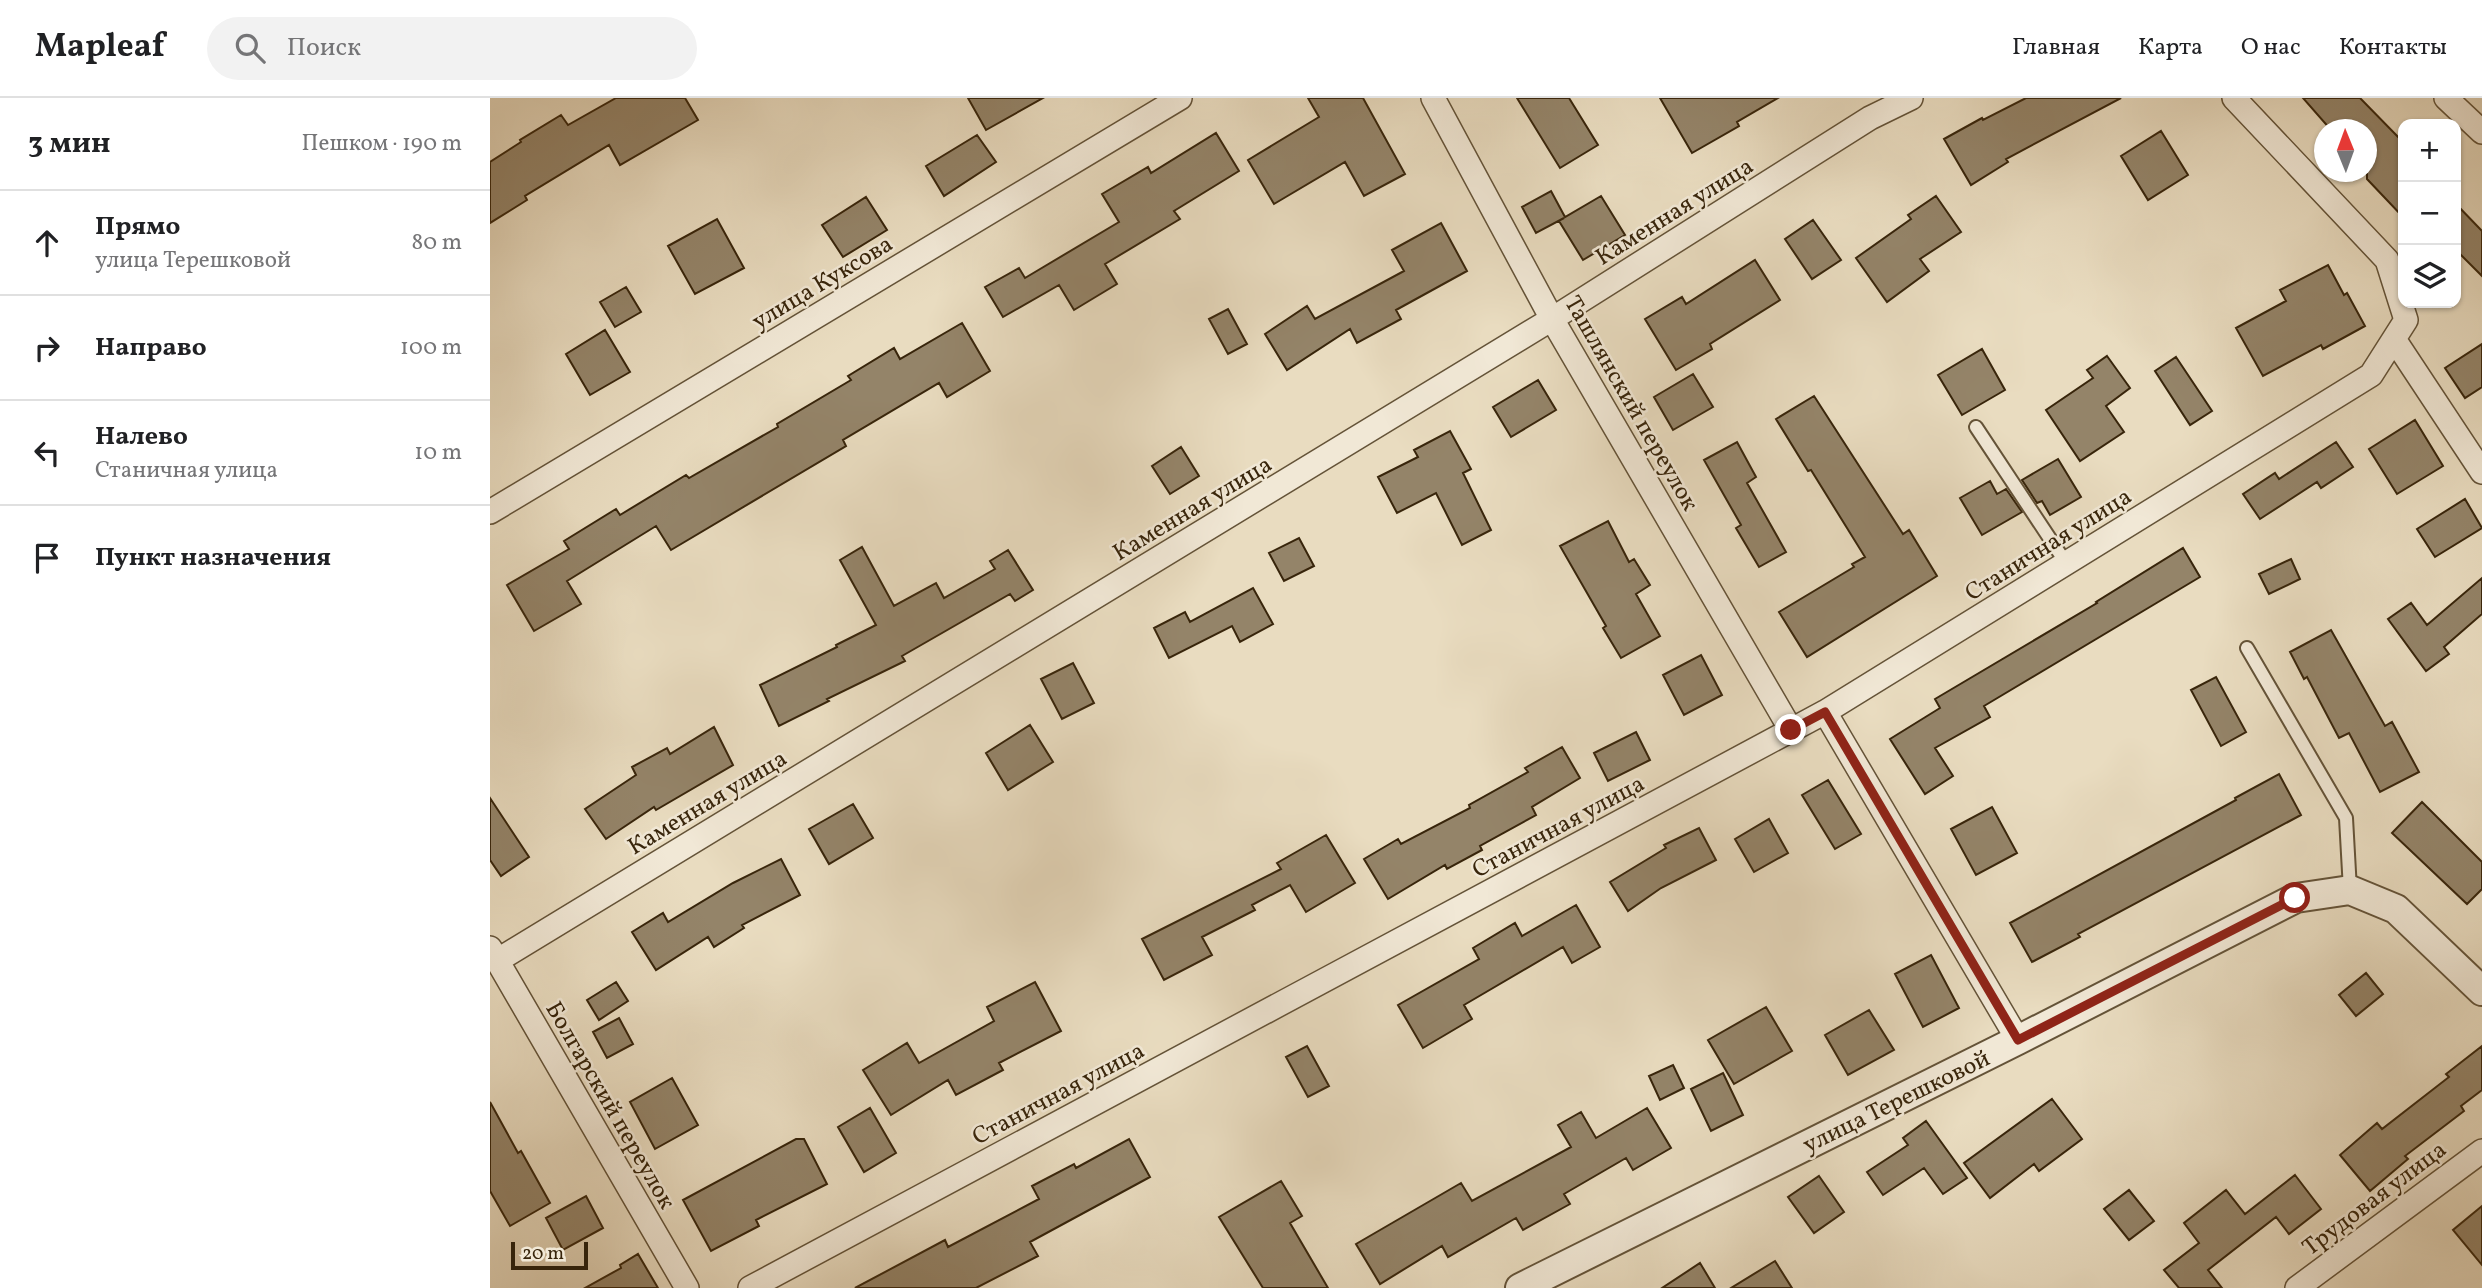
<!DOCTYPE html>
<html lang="ru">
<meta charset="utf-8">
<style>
:root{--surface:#fff;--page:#f2f2f2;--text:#202124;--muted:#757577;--line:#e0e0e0}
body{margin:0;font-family:Vollkorn,serif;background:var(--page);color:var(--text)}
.controls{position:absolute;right:21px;top:21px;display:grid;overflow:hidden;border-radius:14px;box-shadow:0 2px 5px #0004}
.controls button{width:63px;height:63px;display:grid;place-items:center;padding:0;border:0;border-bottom:2px solid var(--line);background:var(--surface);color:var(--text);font:35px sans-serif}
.compass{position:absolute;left:1824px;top:21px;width:63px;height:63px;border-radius:50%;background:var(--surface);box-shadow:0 2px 5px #0004;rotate:359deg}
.scale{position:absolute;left:21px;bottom:18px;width:77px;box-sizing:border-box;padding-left:7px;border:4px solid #38250b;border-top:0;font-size:19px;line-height:24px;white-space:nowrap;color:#38250b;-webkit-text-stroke:5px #f1e8d6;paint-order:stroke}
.stop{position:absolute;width:21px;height:21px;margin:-16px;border:5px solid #8f2418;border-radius:50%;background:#fff}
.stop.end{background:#8f2418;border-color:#fff;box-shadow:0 2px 7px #0008}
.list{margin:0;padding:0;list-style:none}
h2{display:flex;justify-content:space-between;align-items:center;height:91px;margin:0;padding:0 28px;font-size:30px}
h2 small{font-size:23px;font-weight:400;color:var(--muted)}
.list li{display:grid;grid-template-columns:46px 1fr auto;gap:21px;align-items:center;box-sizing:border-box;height:105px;padding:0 28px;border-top:2px solid var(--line)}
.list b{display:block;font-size:26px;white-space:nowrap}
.list p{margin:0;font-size:23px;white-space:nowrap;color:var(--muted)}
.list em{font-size:23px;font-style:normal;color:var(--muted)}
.icon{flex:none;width:38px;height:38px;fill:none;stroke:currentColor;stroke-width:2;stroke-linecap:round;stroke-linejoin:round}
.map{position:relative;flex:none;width:1992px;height:1190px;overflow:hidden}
header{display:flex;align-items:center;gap:42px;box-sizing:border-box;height:98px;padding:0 35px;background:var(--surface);border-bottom:2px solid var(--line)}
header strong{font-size:33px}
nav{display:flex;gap:38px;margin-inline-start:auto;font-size:24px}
.search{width:490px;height:63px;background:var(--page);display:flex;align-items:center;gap:18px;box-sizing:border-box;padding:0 24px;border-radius:38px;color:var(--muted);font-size:26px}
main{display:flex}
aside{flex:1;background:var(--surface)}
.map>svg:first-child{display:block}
.building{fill:#948469;stroke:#38250b;stroke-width:2}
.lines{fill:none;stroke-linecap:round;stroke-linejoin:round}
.service-casing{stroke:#645338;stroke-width:16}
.minor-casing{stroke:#645338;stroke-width:26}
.tertiary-casing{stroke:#645338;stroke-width:32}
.service{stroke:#f1e8d6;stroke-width:12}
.minor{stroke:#f1e8d6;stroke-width:23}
.tertiary{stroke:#f1e8d6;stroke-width:28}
.route{stroke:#8f2418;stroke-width:9}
.labels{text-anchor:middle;stroke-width:5;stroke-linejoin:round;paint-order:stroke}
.street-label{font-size:24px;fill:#38250b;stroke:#f1e8d6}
</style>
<header>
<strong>Mapleaf</strong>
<div class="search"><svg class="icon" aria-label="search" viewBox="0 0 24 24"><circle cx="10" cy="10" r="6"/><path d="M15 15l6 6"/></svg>Поиск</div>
<nav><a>Главная</a><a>Карта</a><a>О нас</a><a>Контакты</a></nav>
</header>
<main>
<aside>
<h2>3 мин<small>Пешком · 190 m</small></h2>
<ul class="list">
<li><svg class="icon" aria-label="ahead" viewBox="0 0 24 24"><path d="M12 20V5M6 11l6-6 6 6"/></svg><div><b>Прямо</b><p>улица Терешковой</p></div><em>80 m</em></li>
<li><svg class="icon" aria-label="right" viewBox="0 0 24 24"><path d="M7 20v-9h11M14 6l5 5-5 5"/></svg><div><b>Направо</b></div><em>100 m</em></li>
<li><svg class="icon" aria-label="left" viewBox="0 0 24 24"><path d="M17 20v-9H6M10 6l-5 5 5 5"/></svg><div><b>Налево</b><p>Станичная улица</p></div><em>10 m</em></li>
<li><svg class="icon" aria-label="arrive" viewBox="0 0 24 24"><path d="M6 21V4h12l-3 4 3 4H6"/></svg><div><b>Пункт назначения</b></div></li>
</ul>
</aside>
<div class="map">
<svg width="1992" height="1190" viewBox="0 0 1992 1190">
<rect width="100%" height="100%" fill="#e9dcc0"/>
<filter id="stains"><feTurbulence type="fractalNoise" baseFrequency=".00286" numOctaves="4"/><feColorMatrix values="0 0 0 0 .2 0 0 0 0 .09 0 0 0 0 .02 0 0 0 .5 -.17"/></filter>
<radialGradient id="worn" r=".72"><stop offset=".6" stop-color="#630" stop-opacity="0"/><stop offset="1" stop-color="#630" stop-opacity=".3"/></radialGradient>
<path class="building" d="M 126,0 L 195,0 L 208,22 L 130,67 L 119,47 L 35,98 L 37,102 L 0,125 L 0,64 L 31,44 L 30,42 L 71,17 L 78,27 Z
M 478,0 L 553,0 L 496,32 Z
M 818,0 L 873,0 L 915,76 L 874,98 L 855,64 L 784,106 L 758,62 L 829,19 Z
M 1027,0 L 1079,0 L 1108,47 L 1070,70 Z
M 1170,0 L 1288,0 L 1247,24 L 1249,28 L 1202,55 Z
M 1536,0 L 1631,0 L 1516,61 L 1518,64 L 1481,87 L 1454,41 L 1492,20 L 1493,22 Z
M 1813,0 L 1870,0 L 1913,44 L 1913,119 L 1877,81 L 1877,32 L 1841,32 Z
M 1671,33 L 1698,77 L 1658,102 L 1631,58 Z
M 726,35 L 749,73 L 684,113 L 690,121 L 615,166 L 627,186 L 584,212 L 569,187 L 513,219 L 495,189 L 529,170 L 535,180 L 629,124 L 612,96 L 658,69 L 661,75 Z
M 487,37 L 506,64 L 454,98 L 436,68 Z
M 1061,93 L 1075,119 L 1111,98 L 1135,137 L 1093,162 L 1069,123 L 1074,120 L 1046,135 L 1032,109 Z
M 1446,98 L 1471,134 L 1430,161 L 1439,173 L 1397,204 L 1366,160 L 1421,121 L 1418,117 Z
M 376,99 L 397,132 L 353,159 L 332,127 Z
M 1966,106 L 1992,133 L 1992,178 L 1966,152 Z
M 227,121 L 254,170 L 205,196 L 178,148 Z
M 1323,122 L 1351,162 L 1322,181 L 1295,141 Z
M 951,125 L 977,173 L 906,212 L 911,221 L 867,245 L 860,231 L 797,272 L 775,236 L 817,208 L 825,221 L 914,173 L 902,152 Z
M 1265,162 L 1290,202 L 1220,246 L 1222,251 L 1186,272 L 1155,221 L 1192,199 L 1196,206 Z
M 1838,167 L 1854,197 L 1857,195 L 1875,228 L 1833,251 L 1831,247 L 1773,278 L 1746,230 L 1796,203 L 1790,192 Z
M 136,189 L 151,214 L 125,229 L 110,204 Z
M 738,211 L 757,246 L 738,256 L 719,221 Z
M 472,225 L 500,273 L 457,299 L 449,285 L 353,342 L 356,348 L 181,452 L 166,428 L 77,483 L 91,506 L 44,533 L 17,487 L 79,451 L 74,443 L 126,411 L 130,417 L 196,377 L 199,380 L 288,329 L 287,326 L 361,282 L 358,278 L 404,250 L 410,261 Z
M 115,232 L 140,274 L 100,297 L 76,256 Z
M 1992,246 L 1992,289 L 1975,300 L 1955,270 Z
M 1492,251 L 1515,292 L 1472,317 L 1448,277 Z
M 1617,258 L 1640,290 L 1616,308 L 1634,334 L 1590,363 L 1556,312 L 1603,280 L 1597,272 Z
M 1686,259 L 1722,313 L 1700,327 L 1665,273 Z
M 1203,276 L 1223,309 L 1183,332 L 1164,299 Z
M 1048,282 L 1066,312 L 1021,339 L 1003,309 Z
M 1324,298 L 1413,436 L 1419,432 L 1447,478 L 1317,559 L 1289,514 L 1364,469 L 1362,466 L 1375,459 L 1321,372 L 1318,373 L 1286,321 Z
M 1925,322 L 1953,368 L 1907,396 L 1879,351 Z
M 960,333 L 981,371 L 973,375 L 1001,432 L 972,447 L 946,395 L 907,415 L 888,379 L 928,359 L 924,352 Z
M 1247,344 L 1266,379 L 1257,385 L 1296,454 L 1269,469 L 1246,430 L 1251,427 L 1214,362 Z
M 1846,344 L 1863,369 L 1831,390 L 1827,384 L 1770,421 L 1753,396 L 1785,375 L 1789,381 Z
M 691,349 L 709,378 L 680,396 L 662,368 Z
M 1568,361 L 1591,399 L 1560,417 L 1552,403 L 1547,405 L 1532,382 Z
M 1500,383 L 1507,396 L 1516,391 L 1532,414 L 1492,437 L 1470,400 Z
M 1975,401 L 1992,430 L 1945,459 L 1927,431 Z
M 1118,423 L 1139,464 L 1144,461 L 1160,487 L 1146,496 L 1170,538 L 1131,560 L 1113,530 L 1116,528 L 1070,448 Z
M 809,440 L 824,468 L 794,483 L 779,455 Z
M 372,449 L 404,508 L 446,485 L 454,500 L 505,471 L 500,463 L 518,452 L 543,492 L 525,503 L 520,496 L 412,558 L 415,563 L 337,601 L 339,603 L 289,628 L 270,587 L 347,549 L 346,547 L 386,527 L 350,462 Z
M 1693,450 L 1710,479 L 1494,608 L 1500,619 L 1445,650 L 1463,678 L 1435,696 L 1400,641 L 1450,610 L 1445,601 L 1607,505 L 1606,504 Z
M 1801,461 L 1810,481 L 1779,496 L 1769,476 Z
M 1992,480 L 1992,516 L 1954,549 L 1959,556 L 1936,573 L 1898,521 L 1921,505 L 1937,527 Z
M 763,490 L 783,526 L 750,544 L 742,528 L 679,560 L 664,530 L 695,514 L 700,524 Z
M 1841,532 L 1895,628 L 1902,624 L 1929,674 L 1890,694 L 1859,635 L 1849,640 L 1817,579 L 1814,581 L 1800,554 Z
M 1211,557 L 1232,597 L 1194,617 L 1173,577 Z
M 583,565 L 604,605 L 572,621 L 551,581 Z
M 1726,579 L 1756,634 L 1731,648 L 1701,592 Z
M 540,627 L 563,664 L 518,692 L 496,655 Z
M 224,629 L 243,667 L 166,712 L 164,709 L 116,741 L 95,711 L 146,677 L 142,669 L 177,650 L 180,656 Z
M 1146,634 L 1160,662 L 1118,683 L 1104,655 Z
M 1072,649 L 1090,680 L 1042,709 L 1046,717 L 990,748 L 992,752 L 957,771 L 955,767 L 898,801 L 874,761 L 908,741 L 911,746 L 980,710 L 979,707 L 1038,674 L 1035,670 Z
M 1789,676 L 1811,717 L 1588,836 L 1590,839 L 1542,864 L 1520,825 L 1746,702 L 1745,700 Z
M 1338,682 L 1371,736 L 1345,751 L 1312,697 Z
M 0,700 L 39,759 L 11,778 L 0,762 Z
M 1932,704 L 1992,764 L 1992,791 L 1977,806 L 1902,735 Z
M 363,706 L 383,740 L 339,766 L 319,731 Z
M 1502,709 L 1527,755 L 1486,777 L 1461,731 Z
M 1279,721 L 1298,755 L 1264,774 L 1245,741 Z
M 1209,730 L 1226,762 L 1171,790 L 1138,813 L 1120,784 L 1176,750 L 1174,747 Z
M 836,737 L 865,785 L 816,814 L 800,787 L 762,807 L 765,812 L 712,839 L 722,857 L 674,882 L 652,841 L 791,771 L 787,765 Z
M 291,761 L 310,797 L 252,827 L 254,830 L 224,849 L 218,839 L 166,872 L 142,834 L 173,815 L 178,824 L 243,785 Z
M 1086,807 L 1110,849 L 1082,865 L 1073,849 L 974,907 L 982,921 L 933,950 L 908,907 L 989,861 L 983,850 L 1025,825 L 1032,838 Z
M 1441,857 L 1469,910 L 1433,929 L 1405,876 Z
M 1876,875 L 1893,896 L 1866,918 L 1849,897 Z
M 126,884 L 138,903 L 109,922 L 97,902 Z
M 545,884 L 571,933 L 509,965 L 513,972 L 466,997 L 458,982 L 401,1017 L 373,972 L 417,945 L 429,965 L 504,923 L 497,909 Z
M 1276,909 L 1302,953 L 1244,986 L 1218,942 Z
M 1379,912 L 1404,952 L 1358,977 L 1335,937 Z
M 129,920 L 143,946 L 117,960 L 103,934 Z
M 817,948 L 839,988 L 818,999 L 796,959 Z
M 1992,948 L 1992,992 L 1971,1008 L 1974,1013 L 1915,1058 L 1918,1061 L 1880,1093 L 1850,1057 L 1887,1025 L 1892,1031 L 1959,979 L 1956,976 Z
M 1183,967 L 1194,990 L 1170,1002 L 1159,978 Z
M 1233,975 L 1253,1017 L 1221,1033 L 1201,991 Z
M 182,980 L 208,1027 L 165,1051 L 140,1004 Z
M 1562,1001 L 1592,1041 L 1549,1073 L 1544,1066 L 1500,1100 L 1474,1065 Z
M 0,1004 L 28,1055 L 31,1053 L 60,1105 L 20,1128 L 0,1093 Z
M 380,1010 L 406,1055 L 374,1074 L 348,1029 Z
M 1157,1010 L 1181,1050 L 1143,1072 L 1136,1060 L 1074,1096 L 1080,1106 L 1033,1132 L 1026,1120 L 958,1159 L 952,1148 L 890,1186 L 866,1146 L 971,1085 L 982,1103 L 1081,1049 L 1068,1027 L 1091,1014 L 1106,1040 Z
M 1436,1023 L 1477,1080 L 1453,1096 L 1434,1070 L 1393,1097 L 1377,1074 L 1418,1047 L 1413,1040 Z
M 306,1041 L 314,1041 L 337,1086 L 266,1122 L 269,1128 L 221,1153 L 193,1102 Z
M 639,1041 L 660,1079 L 540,1144 L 548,1158 L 486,1190 L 365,1190 L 455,1142 L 458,1149 L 549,1101 L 542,1088 L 584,1066 L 586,1070 Z
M 1805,1077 L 1831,1111 L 1799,1136 L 1786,1119 L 1718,1172 L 1732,1190 L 1689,1190 L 1674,1172 L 1709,1145 L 1694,1125 L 1736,1092 L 1755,1116 Z
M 1329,1078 L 1354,1114 L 1324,1135 L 1298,1099 Z
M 791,1083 L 812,1118 L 800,1125 L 838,1190 L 773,1190 L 729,1119 Z
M 1639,1092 L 1664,1123 L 1639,1142 L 1614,1111 Z
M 96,1098 L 113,1130 L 73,1152 L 56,1120 Z
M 1992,1108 L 1992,1167 L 1963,1132 Z
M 148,1156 L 168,1190 L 95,1190 L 131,1170 L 130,1167 Z
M 1285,1163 L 1302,1190 L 1241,1190 Z
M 1210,1165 L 1225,1190 L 1172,1190 Z"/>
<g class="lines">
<g class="service-casing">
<path id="service" d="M 1486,329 L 1576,465
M 1757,550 L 1856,720 L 1860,792"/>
</g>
<g class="minor-casing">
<path id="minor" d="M 943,0 L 1062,221 L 1301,632
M 1956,0 L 1992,34
M 1904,241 L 1992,374
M 0,414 L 690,0
M 1335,614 L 1528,942
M 0,850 L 197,1190
M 8,862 L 1062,221 L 1380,20 L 1421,0
M 260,1190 L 1335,614 L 1881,277 L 1916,222 L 1897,162 L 1744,0
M 1807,1190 L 1992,1053"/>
</g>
<g class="tertiary-casing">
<path id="tertiary" d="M 1030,1190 L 1528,942 L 1806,800 L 1860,792 L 1906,811 L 1992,893"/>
</g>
<use href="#service" class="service"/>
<use href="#minor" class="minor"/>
<use href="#tertiary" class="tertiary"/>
</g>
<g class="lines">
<path class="route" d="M 1301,632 L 1335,614 L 1528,942 L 1805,800"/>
</g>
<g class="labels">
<g class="street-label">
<text transform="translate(1184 113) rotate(-32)" y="8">Каменная улица</text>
<text transform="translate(332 184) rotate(-31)" y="8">улица Куксова</text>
<text transform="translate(1142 305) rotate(60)" y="8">Ташлянский переулок</text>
<text transform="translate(702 410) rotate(-31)" y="8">Каменная улица</text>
<text transform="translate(1558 446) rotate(-32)" y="8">Станичная улица</text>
<text transform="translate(217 704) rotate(-31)" y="8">Каменная улица</text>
<text transform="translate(1068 728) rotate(-28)" y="8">Станичная улица</text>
<text transform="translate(568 995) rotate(-28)" y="8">Станичная улица</text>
<text transform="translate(1406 1003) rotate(-26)" y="8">улица Терешковой</text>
<text transform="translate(121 1007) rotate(60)" y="8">Болгарский переулок</text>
<text transform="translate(1884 1100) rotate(-37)" y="8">Трудовая улица</text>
</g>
</g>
<rect width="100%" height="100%" filter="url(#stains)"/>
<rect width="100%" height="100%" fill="url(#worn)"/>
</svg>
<div class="controls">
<button>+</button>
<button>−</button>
<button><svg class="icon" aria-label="layers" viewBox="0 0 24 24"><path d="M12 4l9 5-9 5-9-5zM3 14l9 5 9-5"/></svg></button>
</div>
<svg class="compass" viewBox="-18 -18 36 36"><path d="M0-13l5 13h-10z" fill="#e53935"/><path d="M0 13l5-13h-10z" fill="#757577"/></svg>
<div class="scale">20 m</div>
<div class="stop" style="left:1805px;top:800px"></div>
<div class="stop end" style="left:1301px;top:632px"></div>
</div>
</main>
